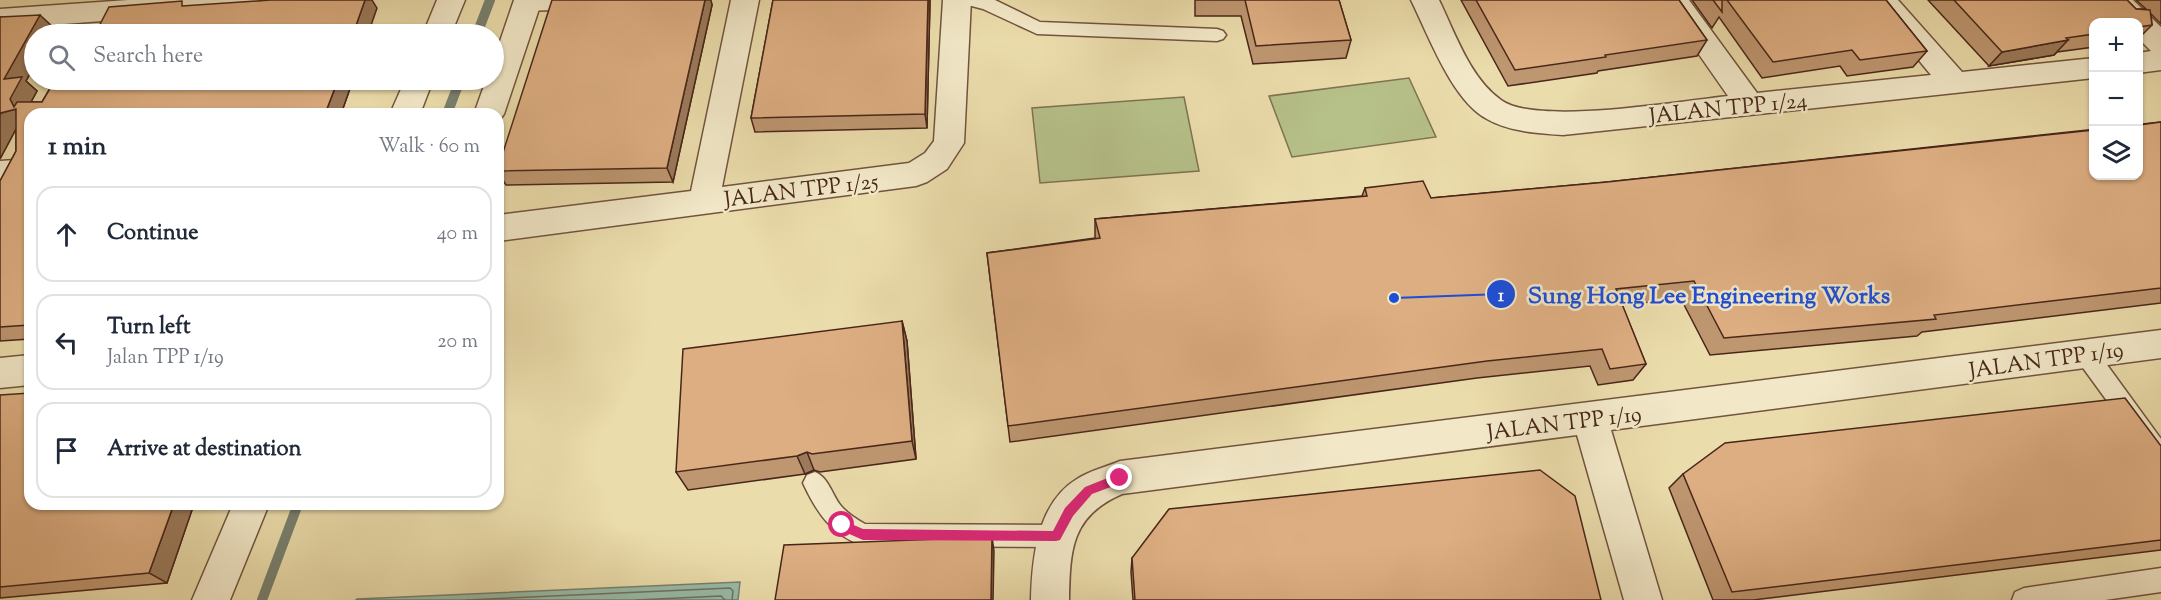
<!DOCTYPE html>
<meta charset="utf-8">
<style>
:root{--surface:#fff;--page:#f2f2f3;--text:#1f2937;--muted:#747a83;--line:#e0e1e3}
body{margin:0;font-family:"Sorts Mill Goudy",serif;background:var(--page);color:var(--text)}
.controls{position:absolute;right:18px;top:18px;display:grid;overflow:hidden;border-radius:12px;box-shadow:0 2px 4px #0004}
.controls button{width:54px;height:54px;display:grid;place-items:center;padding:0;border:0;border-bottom:2px solid var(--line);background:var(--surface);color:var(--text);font:30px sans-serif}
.stop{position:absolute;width:18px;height:18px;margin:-14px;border:4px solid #db2777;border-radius:50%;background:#fff}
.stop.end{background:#db2777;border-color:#fff;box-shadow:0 2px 6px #0008}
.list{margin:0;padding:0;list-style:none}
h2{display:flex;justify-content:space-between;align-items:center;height:78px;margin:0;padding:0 24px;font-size:26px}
h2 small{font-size:20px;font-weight:400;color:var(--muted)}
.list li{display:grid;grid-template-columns:39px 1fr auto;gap:18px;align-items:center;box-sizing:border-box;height:96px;margin:0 12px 12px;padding:0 12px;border:2px solid var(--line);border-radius:18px}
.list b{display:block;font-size:22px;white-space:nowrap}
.list p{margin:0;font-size:20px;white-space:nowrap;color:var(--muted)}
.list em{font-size:20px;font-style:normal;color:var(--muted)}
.icon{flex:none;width:33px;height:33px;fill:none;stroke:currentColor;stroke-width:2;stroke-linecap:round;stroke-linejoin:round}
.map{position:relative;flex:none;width:2161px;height:600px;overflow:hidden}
.search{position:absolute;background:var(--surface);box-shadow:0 2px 4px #0004;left:24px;top:24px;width:480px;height:66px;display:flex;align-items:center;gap:15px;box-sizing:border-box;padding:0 21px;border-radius:33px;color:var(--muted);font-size:22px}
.panel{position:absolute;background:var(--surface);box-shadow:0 2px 4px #0004;left:24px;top:108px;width:480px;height:402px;border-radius:18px}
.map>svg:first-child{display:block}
.green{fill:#b6c089;stroke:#7f7351;stroke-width:1.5}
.water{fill:#98bca9;stroke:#78806f;stroke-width:1.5}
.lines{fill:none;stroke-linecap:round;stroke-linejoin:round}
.shore{stroke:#707161;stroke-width:1.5}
.stream{stroke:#78806f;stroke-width:10}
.service-casing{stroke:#71543e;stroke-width:3}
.minor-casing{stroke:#71543e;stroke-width:3}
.service{fill:#f2e8c8;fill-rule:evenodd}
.minor{fill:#f2e8c8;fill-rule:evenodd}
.wall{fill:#be9670;stroke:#482619;stroke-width:1.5}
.shaded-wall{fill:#9b7a5b;stroke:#482619;stroke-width:1.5}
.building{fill:#ddae82;stroke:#482619;stroke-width:1.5}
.route{fill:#db2777}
.labels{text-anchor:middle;stroke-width:5;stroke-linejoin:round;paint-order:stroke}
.street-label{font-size:22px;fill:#482619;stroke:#f2e8c8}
.leader{fill:none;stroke:#1d4ed8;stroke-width:2}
.callout-dot{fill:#1d4ed8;stroke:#f2e8c8;stroke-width:2}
.mark-label{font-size:18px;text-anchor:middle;font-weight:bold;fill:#fff}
.callout-label{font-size:24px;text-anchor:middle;font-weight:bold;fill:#1d4ed8;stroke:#f2e8c8;stroke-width:5;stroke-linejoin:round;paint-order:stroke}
</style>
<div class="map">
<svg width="2161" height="600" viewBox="0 0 2161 600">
<rect width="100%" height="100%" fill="#ebdcab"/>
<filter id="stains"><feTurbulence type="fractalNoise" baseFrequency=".00333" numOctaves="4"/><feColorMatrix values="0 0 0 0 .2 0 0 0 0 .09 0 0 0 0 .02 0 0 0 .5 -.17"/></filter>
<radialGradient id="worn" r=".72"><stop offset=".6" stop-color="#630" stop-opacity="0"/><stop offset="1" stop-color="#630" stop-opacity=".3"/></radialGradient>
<path class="green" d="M 1409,78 L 1436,137 L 1292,157 L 1269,96 Z
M 1184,97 L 1199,171 L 1040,183 L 1032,108 Z"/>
<path class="water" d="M 740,582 L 738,600 L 356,600 L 357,599 Z"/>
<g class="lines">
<path class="shore" d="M 466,600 L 730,588 L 733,591 L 732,600
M 636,600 L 721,596 L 725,600"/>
<path class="stream" d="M 477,34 L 490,0
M 447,114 L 460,80
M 262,600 L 298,504"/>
<g class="service-casing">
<path id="service" d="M 523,0 L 587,0 L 589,3 L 586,7 L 580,9 L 526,11 L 520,9 L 517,5 Z
M 961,0 L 995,0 L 1040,22 L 1217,29 L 1223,31 L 1226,35 L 1223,39 L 1217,41 L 1037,34 L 983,9 L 964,4 Z
M 2086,345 L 2094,347 L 2161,439 L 2161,467 L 2153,464 L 2078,361 L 2075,354 L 2078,347 Z
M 815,472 C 829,478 832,495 841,506 C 848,514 856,519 865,524 L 1056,525 L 1064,528 L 1068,536 L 1064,544 L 1056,547 L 863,546 C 831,534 817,513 803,483 L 807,475 Z
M 2161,568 L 2161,592 L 2105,600 L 2012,600 L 2015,592 L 2024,588 Z"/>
</g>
<g class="minor-casing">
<path id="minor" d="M 128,0 L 270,0 L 266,7 L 256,9 L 0,29 L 0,9 Z
M 437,0 L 465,0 L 451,34 L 423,34 Z
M 514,0 L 542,0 L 504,114 L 498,122 L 498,114 L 474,114 L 486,80 L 494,80 L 494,59 Z
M 731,0 L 759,0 L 722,187 L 909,163 L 925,153 L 934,141 L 943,0 L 971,0 L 964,143 L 947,169 L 927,182 L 916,186 L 498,241 L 498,215 L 691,191 Z
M 1411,0 L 1439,0 C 1455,33 1470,78 1501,100 C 1536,126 1681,101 1728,96 L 1661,0 L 1689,0 L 1757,93 L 1931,75 L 1869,0 L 1898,0 L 1962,72 L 2094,58 L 2094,78 L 1563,135 C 1537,133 1510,132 1487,119 C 1452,101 1428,34 1411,0 Z
M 2103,0 L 2133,0 L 2161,27 L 2161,70 L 2138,73 L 2138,53 L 2151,51 L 2138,38 L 2138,22 L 2123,22 Z
M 405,80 L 433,80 L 420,114 L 390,114 Z
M 30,159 L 30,183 L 0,185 L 0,161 Z
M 2161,330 L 2161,358 L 1611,430 L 1662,600 L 1624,600 L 1577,435 L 1122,494 C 1071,516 1070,550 1069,600 L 1031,600 C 1032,559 1037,503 1077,479 C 1089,471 1106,467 1120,461 Z
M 30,355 L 30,385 L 0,388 L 0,358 Z
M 233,504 L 269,504 L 230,600 L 192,600 Z"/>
</g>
<use href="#service" class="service"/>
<use href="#minor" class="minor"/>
</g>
<path class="wall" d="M 773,0 L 930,0 L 927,128 L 755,132 L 751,118 Z
M 1195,0 L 1339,0 L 1351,40 L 1346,58 L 1253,64 L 1241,16 L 1195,16 Z
M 1461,0 L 1679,0 L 1707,40 L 1697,56 L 1598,71 L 1597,73 L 1508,86 Z
M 1692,0 L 1886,0 L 1927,51 L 1913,67 L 1847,76 L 1840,66 L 1762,78 L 1719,17 L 1712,28 Z
M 1928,0 L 2127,0 L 2136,9 L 2146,9 L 2136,0 L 2161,0 L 2161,24 L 2151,14 L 2152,25 L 2139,38 L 2139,22 L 2094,22 L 2094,47 L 2057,52 L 2054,55 L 1989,66 Z
M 712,5 L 673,182 L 506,185 L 498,173 L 498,168 Z
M 0,17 L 55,29 L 52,34 L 34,34 L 34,66 L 26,81 L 37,91 L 31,102 L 42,102 L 55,80 L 353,80 L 341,114 L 30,114 L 30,339 L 0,341 L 0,181 L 16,151 L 16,129 L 0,159 Z
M 2161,122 L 2161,303 L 1922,332 L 1917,336 L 1710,355 L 1681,299 L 1622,305 L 1646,364 L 1633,380 L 1598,385 L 1590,366 L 1477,378 L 1010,442 L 987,253 L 1095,238 L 1095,219 L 1362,196 L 1365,188 L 1431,198 L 1607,182 Z
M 902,321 L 907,341 L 916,459 L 820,472 L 814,470 L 805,474 L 688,490 L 676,472 Z
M 0,395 L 30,504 L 194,504 L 167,583 L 0,598 Z
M 2161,446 L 2161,550 L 1753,600 L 1713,600 L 1669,488 L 1683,474 Z
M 1132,558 L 1601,600 L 1133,600 L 1131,572 Z"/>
<path class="shaded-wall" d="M 365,0 L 372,0 L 377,8 L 368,34 L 353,34 Z
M 705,0 L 711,0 L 712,5 L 673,182 L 667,168 Z
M 928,0 L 930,0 L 927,128 L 925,114 Z
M 40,15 L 55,29 L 52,34 L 34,34 L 34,66 L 26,81 L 37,91 L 25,113 L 14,107 L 10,99 L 4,79 Z
M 2068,40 L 2054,55 L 1989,66 L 2002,52 Z
M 338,80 L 353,80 L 341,114 L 325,114 Z
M 16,109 L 17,127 L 0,159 L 0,115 L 1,113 Z
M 902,321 L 907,341 L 916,459 L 912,441 Z
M 807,452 L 814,470 L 805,474 L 797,456 Z
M 174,504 L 194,504 L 167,583 L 149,573 Z
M 992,537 L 994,551 L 993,600 L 991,600 Z"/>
<path class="building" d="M 271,0 L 365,0 L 353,34 L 95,34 L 109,7 L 182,1 L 182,6 Z
M 552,0 L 705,0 L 667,168 L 498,171 L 498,168 Z
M 773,0 L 928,0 L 925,114 L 751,118 Z
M 1245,0 L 1339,0 L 1351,40 L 1256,46 Z
M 1476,0 L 1679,0 L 1707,40 L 1605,55 L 1606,57 L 1515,70 Z
M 1713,0 L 1722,0 L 1722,12 Z
M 1727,0 L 1886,0 L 1927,51 L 1860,60 L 1852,50 L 1773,62 Z
M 1954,0 L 2127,0 L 2136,9 L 2150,10 L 2152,25 L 2139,27 L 2139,22 L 2094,22 L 2094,34 L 2066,38 L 2068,40 L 2002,52 Z
M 40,15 L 4,79 L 22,77 L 10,99 L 14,107 L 17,102 L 42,102 L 55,80 L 338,80 L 325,114 L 30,114 L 30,325 L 0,327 L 0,181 L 16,151 L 16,109 L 1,113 L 0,115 L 0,17 Z
M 2161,122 L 2161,288 L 1934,315 L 1936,319 L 1724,338 L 1694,281 L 1616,289 L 1646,364 L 1610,369 L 1602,349 L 1487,361 L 1008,426 L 987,253 L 1100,238 L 1095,219 L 1367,196 L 1365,188 L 1423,181 L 1431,198 L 1607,182 L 2094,130 L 2094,176 L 2139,176 L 2139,125 Z
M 902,321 L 912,441 L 812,454 L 807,452 L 797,456 L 676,472 L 683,349 Z
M 30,393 L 30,504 L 174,504 L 149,573 L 0,587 L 0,395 Z
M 2125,398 L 2161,446 L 2161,540 L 1732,592 L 1683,474 L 1725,443 Z
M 1540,470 L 1575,496 L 1601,600 L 1135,600 L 1132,558 L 1169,509 Z
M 992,537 L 991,600 L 775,600 L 784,545 Z"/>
<path class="route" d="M 1120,473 L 1126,478 L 1124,482 L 1092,494 L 1073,516 L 1060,540 L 1056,541 L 863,540 L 838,529 L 837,525 L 842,520 L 863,529 L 1053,531 L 1065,508 L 1085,487 Z"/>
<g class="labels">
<g class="street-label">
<text transform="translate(1728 107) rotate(-6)" y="8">JALAN TPP 1/24</text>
<text transform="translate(801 189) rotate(-7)" y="8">JALAN TPP 1/25</text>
<text transform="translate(2046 359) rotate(-8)" y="8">JALAN TPP 1/19</text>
<text transform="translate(1564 422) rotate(-7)" y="8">JALAN TPP 1/19</text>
</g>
</g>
<path class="leader" d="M1394 298L1501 294"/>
<g class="callout-dot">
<circle cx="1394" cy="298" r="6"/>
<circle cx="1501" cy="294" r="15"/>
</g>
<g class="mark-label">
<text x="1501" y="301">1</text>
</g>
<g class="callout-label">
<text x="1709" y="303">Sung Hong Lee Engineering Works</text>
</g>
<rect width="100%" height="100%" filter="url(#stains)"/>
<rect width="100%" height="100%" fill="url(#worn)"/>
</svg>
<div class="controls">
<button>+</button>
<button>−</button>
<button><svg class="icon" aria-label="layers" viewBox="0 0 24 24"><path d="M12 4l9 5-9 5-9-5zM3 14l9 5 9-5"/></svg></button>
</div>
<div class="stop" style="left:842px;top:525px"></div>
<div class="stop end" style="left:1120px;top:478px"></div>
<div class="search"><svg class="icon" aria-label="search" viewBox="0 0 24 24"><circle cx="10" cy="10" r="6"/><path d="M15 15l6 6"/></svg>Search here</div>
<section class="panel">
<h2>1 min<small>Walk · 60 m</small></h2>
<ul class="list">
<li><svg class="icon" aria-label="ahead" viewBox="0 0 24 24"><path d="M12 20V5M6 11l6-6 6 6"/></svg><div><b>Continue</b></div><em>40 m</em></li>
<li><svg class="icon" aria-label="left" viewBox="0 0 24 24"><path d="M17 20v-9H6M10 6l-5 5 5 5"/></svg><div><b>Turn left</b><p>Jalan TPP 1/19</p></div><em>20 m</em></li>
<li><svg class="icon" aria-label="arrive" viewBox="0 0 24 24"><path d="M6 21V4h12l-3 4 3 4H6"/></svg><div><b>Arrive at destination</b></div></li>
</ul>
</section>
</div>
